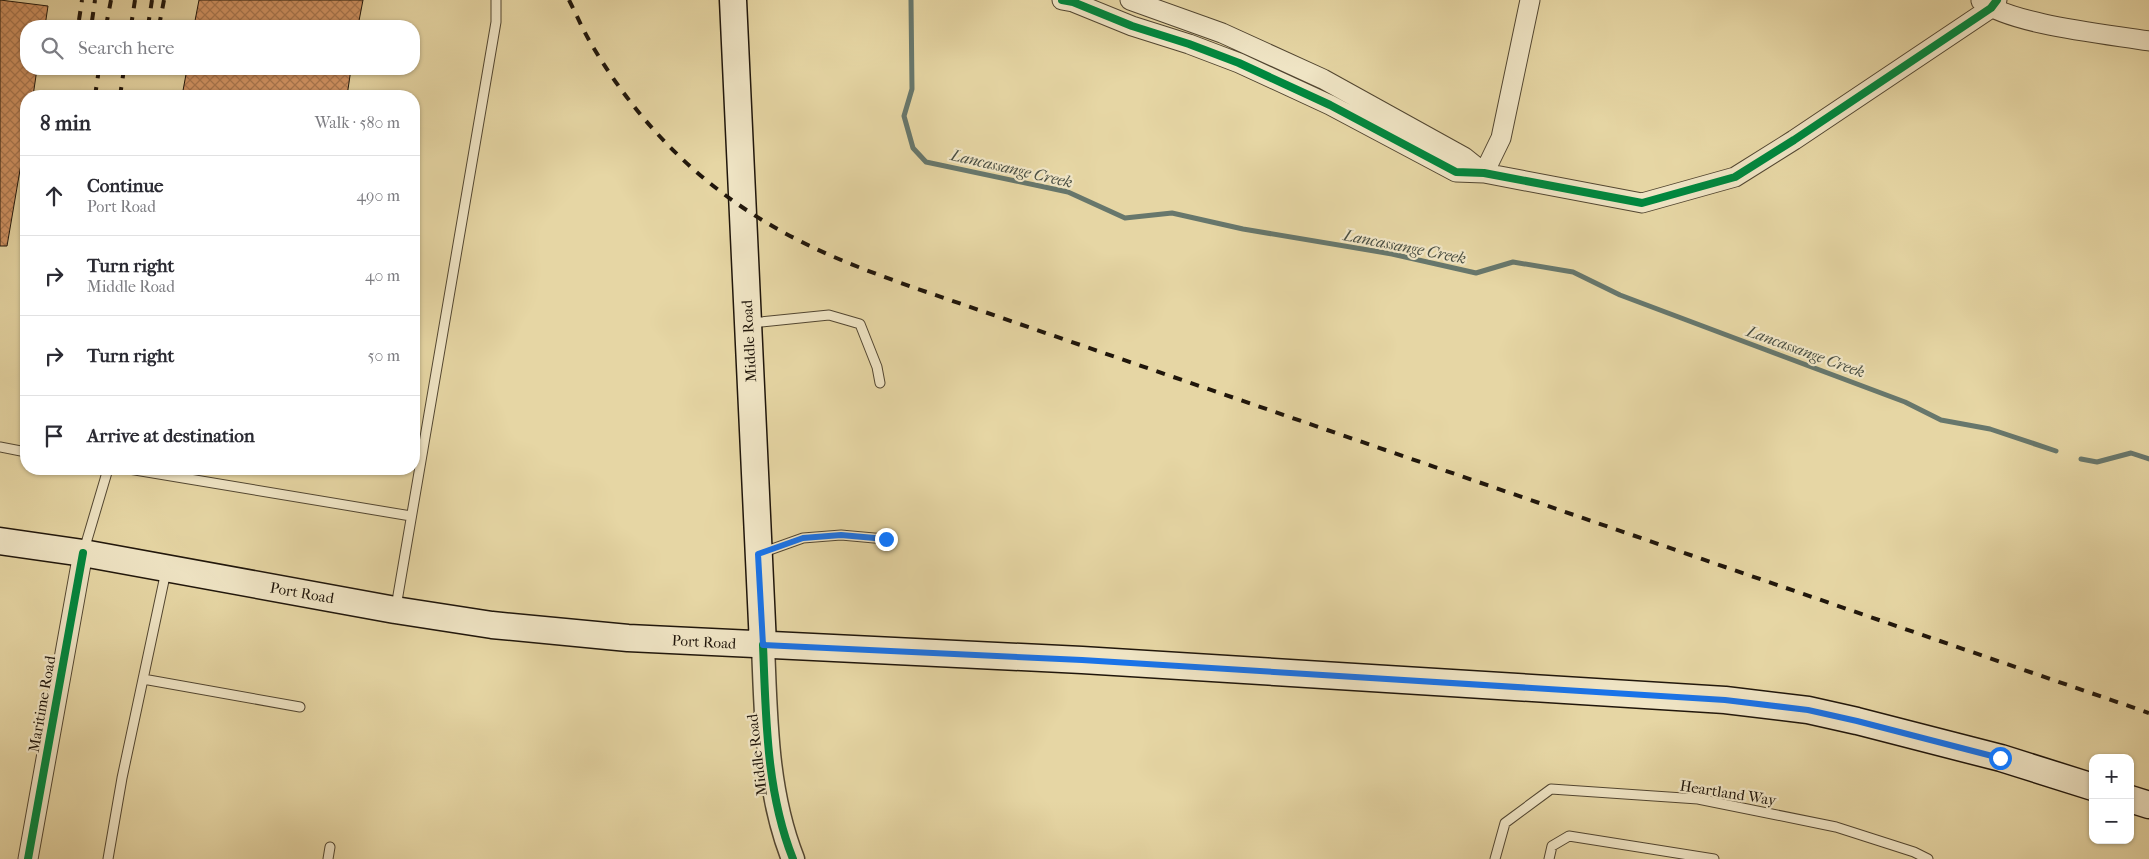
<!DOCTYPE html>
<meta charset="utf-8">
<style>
:root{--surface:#fff;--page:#f2f2f3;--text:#2b2b33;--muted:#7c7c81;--line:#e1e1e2}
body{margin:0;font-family:"IM FELL French Canon",serif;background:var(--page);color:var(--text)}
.controls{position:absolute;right:15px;bottom:15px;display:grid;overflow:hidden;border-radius:10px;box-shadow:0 1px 4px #0004}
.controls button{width:45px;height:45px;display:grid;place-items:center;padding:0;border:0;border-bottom:1px solid var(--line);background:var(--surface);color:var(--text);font:25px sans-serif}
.stop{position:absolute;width:15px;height:15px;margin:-11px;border:4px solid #1a73e8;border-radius:50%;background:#fff}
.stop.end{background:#1a73e8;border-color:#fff;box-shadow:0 1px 5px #0008}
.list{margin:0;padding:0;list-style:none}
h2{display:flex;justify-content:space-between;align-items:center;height:65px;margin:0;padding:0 20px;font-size:21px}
h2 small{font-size:16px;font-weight:400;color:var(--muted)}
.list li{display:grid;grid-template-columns:32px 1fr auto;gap:15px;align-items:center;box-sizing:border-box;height:80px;padding:0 20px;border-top:1px solid var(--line)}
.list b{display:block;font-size:19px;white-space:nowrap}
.list p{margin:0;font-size:16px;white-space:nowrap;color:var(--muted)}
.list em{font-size:16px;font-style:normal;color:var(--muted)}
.icon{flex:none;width:28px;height:28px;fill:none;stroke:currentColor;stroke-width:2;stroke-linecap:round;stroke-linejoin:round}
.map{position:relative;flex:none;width:2149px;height:859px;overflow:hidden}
.search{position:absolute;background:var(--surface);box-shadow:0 1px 4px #0004;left:20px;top:20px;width:400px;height:55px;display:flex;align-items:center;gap:12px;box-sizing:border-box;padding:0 18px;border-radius:20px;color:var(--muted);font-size:19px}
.panel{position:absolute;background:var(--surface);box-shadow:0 1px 4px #0004;left:20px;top:90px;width:400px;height:385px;border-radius:20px}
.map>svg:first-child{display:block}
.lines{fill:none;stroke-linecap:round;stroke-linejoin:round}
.stream{stroke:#67776c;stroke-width:5}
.building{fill:url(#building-cross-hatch);stroke:#20160b}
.service-casing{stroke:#524631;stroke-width:11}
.minor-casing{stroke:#524631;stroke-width:21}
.tertiary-casing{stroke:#524631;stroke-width:25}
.secondary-casing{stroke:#20160b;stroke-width:29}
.service{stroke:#efe4c4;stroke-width:9}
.minor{stroke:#efe4c4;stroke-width:19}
.tertiary{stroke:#efe4c4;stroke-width:22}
.secondary{stroke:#efe4c4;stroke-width:26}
.rail{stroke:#20160b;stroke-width:4;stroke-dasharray:9 9;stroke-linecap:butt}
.cycleway-casing{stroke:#efe4c4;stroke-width:11}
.cycleway{stroke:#00873e;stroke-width:8}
.route{stroke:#1a73e8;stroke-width:6}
.labels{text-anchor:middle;stroke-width:4.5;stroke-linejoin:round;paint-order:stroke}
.street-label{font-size:15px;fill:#20160b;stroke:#efe4c4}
.water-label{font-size:16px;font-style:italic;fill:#4a4f43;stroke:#efe4c4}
</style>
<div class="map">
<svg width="2149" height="859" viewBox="0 0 2149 859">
<defs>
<pattern id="building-cross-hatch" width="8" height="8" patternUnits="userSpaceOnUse" patternTransform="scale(1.25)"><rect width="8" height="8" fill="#d29464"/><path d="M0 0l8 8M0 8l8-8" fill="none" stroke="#aa7851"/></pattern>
</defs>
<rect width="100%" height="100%" fill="#e6d6a4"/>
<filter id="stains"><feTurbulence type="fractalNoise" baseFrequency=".004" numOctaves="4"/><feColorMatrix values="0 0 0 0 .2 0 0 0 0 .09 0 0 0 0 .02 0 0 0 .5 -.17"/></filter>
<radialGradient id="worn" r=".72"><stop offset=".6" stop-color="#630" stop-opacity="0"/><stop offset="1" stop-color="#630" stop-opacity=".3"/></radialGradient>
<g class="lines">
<path class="stream" d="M 911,0 L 912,89 L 904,116 L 913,148 L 926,162 L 1068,192 L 1125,218 L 1172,213 L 1243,229 L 1392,254 L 1476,273 L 1513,262 L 1573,272 L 1620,295 L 1905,402 L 1941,420 L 1990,429 L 2056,451
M 2081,459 L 2097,462 L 2131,453 L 2149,459"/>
</g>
<path class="building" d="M 0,0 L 48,6 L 45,26 L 26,26 L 26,69 L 37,69 L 33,96 L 26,96 L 26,135 L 7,246 L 0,246 Z
M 199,0 L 363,0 L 358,26 L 194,26 Z
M 187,69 L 351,69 L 347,96 L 182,96 Z"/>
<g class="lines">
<g class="service-casing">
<path id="service" d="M 751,323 L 829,315 L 860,324 L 877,367 L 880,383
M 0,447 L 26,452
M 129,469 L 411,516
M 84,550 L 108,469
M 761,553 L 803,538 L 841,535 L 885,539
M 396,607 L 496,22 L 496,0
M 143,679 L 300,707
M 108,859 L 122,778 L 166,571
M 328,859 L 330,847
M 1495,859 L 1505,823 L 1551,789 L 1698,799 L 1836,827 L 1914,852 L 1928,859
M 1549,859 L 1552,846 L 1569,836 L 1714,859"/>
</g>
<g class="minor-casing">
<path id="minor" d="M 1062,0 L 1073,2 L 1132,26 L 1189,44 L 1239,63 L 1330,105 L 1456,172 L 1484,173 L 1642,203 L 1735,177 L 1794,140 L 1991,8 L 1997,0
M 1130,0 L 1222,33 L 1323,79 L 1464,157 L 1484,173
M 1981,1 C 2013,25 2107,34 2149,41
M 1484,173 L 1501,138 L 1530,0
M 28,859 L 83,553"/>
</g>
<g class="tertiary-casing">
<path id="tertiary" d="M 763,645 C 766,717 766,791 793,859"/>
</g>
<g class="secondary-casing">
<path id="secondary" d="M 733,0 L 763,645
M 0,541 L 83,553 L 395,610 L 492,625 L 628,638 L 1082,660 L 1725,700 L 1808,710 L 1857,721 L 2001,758 L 2093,787
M 2130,799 L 2149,805"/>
</g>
<use href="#service" class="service"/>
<use href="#minor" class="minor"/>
<use href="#tertiary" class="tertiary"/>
<use href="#secondary" class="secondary"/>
<path class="rail" d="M 569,0 C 577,16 584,32 593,47 C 644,132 712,197 800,241 C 837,260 876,274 915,288 L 2149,713
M 79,20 L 82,0
M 92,21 L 95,0
M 106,26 L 111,0
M 131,26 L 135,0
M 148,26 L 152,0
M 159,26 L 164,0
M 95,96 L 99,69
M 120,96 L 124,69
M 23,356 L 26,338"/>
<g class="cycleway-casing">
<path id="cycleway" d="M 1062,0 L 1073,2 L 1132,26 L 1189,44 L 1239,63 L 1330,105 L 1456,172 L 1484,173 L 1642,203 L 1735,177 L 1794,140 L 1991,8 L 1997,0
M 763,645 C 766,717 766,791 793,859
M 28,859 L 83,553"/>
</g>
<use href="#cycleway" class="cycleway"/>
</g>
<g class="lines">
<path class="route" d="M 886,539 L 841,535 L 803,538 L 758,554 L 763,645 L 1082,660 L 1725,700 L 1808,710 L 1857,721 L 2000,758"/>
</g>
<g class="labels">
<g class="street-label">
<text transform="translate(749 341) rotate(-93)" y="5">Middle Road</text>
<text transform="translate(302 593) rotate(10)" y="5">Port Road</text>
<text transform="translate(704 642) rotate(3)" y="5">Port Road</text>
<text transform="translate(42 704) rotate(-80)" y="5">Maritime Road</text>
<text transform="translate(757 755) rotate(-97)" y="5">Middle Road</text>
<text transform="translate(1728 793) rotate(9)" y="5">Heartland Way</text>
</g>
<g class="water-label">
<text transform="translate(1012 168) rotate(13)" y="6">Lancassange Creek</text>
<text transform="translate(1405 246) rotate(11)" y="6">Lancassange Creek</text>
<text transform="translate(1806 351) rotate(20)" y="6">Lancassange Creek</text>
</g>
</g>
<rect width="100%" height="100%" filter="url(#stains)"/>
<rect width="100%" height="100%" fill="url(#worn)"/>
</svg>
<div class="controls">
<button>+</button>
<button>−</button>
</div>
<div class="stop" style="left:2000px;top:758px"></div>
<div class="stop end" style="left:886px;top:539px"></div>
<div class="search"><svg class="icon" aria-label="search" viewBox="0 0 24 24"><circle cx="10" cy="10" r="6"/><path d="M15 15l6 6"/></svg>Search here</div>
<section class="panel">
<h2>8 min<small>Walk · 580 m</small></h2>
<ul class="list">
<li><svg class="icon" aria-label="ahead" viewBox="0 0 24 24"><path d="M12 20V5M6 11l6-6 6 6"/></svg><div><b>Continue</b><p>Port Road</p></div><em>490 m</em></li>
<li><svg class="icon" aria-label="right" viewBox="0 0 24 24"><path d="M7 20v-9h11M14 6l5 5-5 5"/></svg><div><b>Turn right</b><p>Middle Road</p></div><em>40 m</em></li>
<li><svg class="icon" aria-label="right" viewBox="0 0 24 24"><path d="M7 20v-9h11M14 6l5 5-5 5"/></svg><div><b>Turn right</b></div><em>50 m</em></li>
<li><svg class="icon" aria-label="arrive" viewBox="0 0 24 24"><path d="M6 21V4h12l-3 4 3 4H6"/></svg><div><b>Arrive at destination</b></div></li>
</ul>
</section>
</div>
